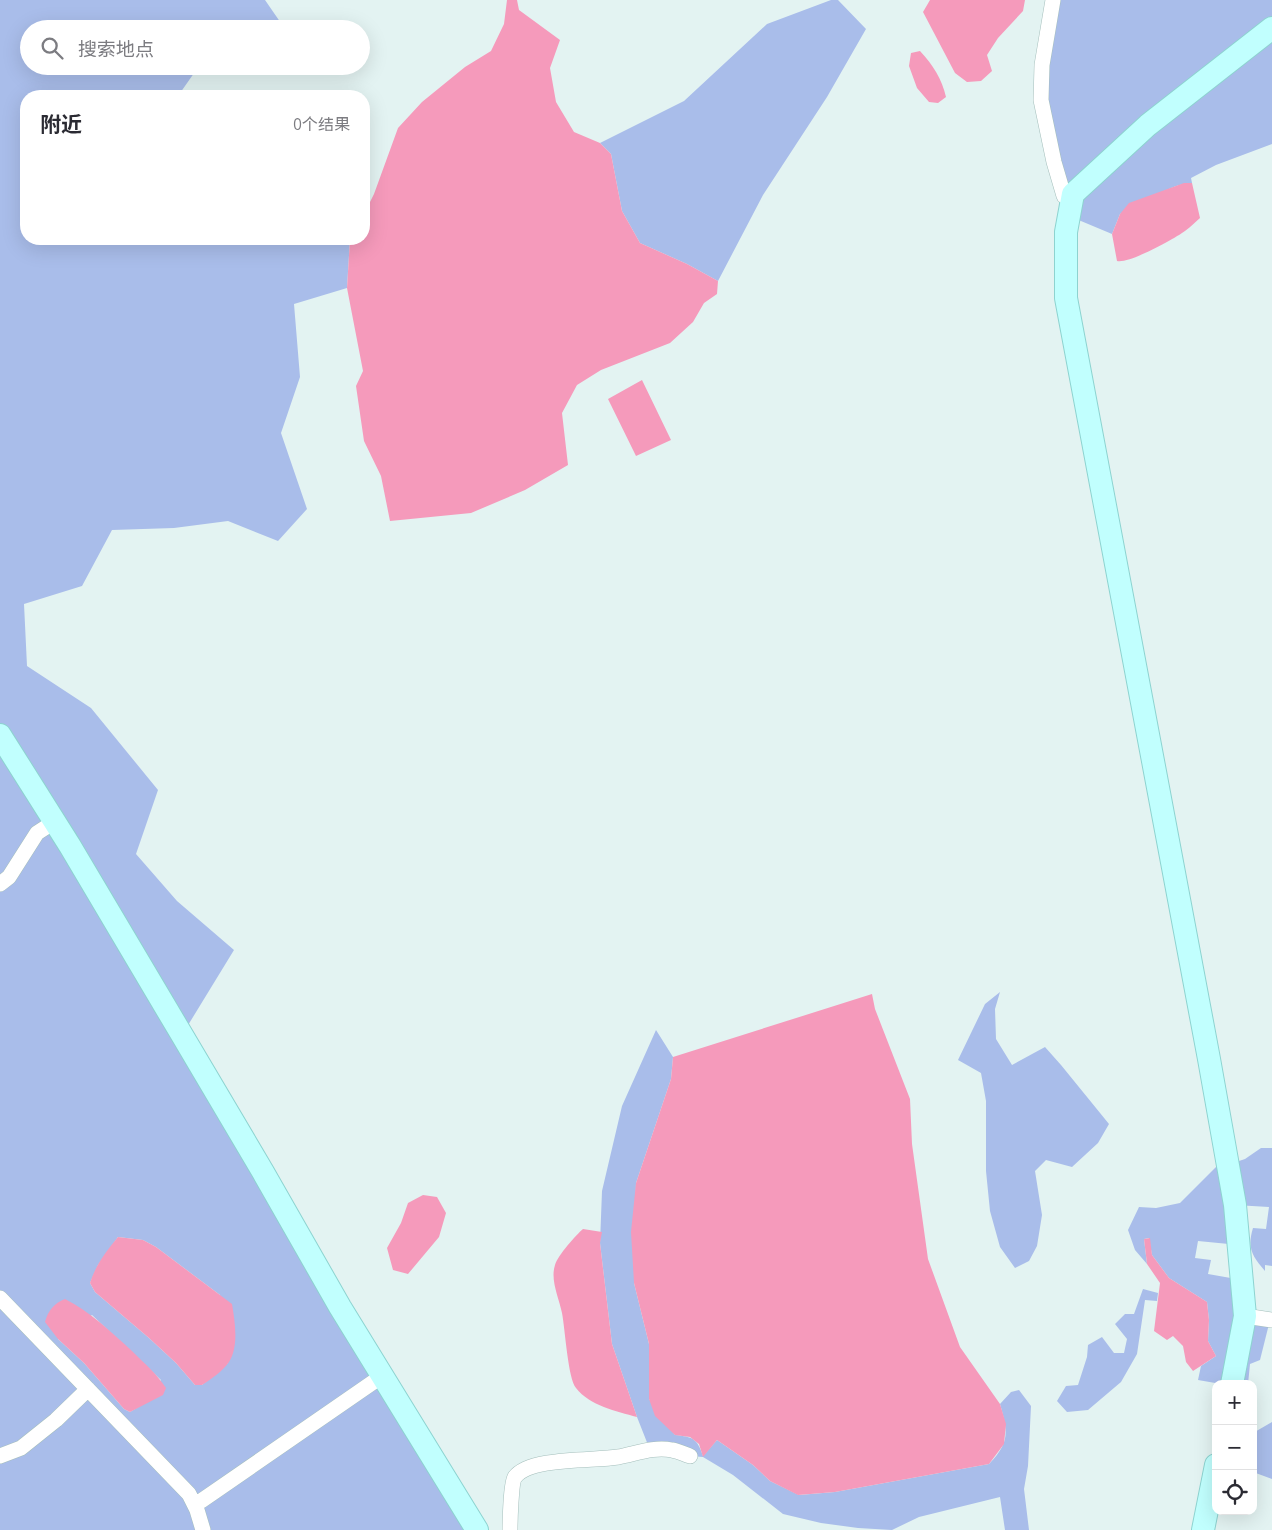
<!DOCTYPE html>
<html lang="zh">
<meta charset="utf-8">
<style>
:root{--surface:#fff;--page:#f2f2f3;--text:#2b2b33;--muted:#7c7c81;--line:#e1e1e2}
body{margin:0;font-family:Ubuntu,"Noto Sans SC",sans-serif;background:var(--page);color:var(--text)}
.controls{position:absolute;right:15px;bottom:15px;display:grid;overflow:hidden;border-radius:10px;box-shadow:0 5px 20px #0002}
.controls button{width:45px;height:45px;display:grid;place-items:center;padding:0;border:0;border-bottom:1px solid var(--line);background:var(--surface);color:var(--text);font:25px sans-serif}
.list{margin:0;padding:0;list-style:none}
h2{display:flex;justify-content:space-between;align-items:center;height:65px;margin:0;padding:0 20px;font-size:21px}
h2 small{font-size:16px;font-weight:400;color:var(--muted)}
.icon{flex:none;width:28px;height:28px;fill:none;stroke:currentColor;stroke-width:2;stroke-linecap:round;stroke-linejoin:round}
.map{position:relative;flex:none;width:1272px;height:1530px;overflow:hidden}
.search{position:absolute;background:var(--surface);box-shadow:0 5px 20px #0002;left:20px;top:20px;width:350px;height:55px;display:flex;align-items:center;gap:12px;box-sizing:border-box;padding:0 18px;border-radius:28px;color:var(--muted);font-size:19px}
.panel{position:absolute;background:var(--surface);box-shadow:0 5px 20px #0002;left:20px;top:90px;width:350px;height:155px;border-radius:20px}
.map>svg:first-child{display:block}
.green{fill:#a9bdea;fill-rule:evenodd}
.water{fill:#f59abb}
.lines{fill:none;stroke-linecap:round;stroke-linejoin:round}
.street-casing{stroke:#a5bfbc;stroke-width:16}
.secondary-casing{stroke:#8dd3d0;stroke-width:24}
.street{stroke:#fff;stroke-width:15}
.secondary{stroke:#c1fffe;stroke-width:22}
</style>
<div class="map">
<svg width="1272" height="1530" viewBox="0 0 1272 1530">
<rect width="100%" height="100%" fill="#e3f3f2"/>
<path class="green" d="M 0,0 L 265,0 L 285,29 L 29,29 L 29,66 L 199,66 L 178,96 L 26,96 L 26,239 L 350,239 L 347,288 L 294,304 L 300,377 L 281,433 L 307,509 L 278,541 L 228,521 L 174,528 L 112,530 L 82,586 L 24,604 L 27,666 L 91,708 L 158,790 L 136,854 L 177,901 L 234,950 L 182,1035 L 477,1530 L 0,1530 ZM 118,1237 L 143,1240 L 156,1247 L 220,1295 L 228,1363 L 202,1385 L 195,1385 L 176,1363 L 149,1338 L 95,1292 L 90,1283 L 98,1265 ZM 92,1315 L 161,1380 L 140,1406 L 130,1412 L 124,1409 L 84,1363 L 58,1339 Z
M 831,0 L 838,0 L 866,29 L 827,97 L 763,195 L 718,281 L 687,264 L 640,243 L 622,211 L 611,154 L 600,143 L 684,101 L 767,24 Z
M 1053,0 L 1272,0 L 1272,144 L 1216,165 L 1191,178 L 1192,183 C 1172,183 1138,205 1120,214 L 1112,234 L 1069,216 L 1041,100 Z
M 1000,992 L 995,1009 L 996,1039 L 1012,1065 L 1045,1047 L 1061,1065 L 1109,1124 L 1098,1143 L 1072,1167 L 1046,1160 L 1035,1171 L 1042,1215 L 1037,1246 L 1029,1261 L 1015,1268 L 1000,1247 L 990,1211 L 986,1171 L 986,1101 L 981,1073 L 958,1060 L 985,1004 Z
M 656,1030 L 673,1057 L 671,1079 L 636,1183 L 634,1283 L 649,1344 L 649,1399 L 675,1435 C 693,1437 697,1438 703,1456 L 717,1440 L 753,1465 L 770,1481 L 799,1495 L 835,1492 L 989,1464 C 1010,1442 1008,1432 1000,1404 L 1011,1392 L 1019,1390 L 1031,1406 L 1028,1466 L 1024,1489 L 1029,1530 L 1005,1530 L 1000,1497 L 919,1517 L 892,1530 L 858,1528 L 821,1523 L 783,1514 L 733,1475 L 703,1457 L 690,1456 L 650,1450 L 637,1417 L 612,1344 L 600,1243 L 602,1191 L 622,1106 Z
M 1261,1148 L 1272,1148 L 1272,1266 L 1265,1265 L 1265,1271 C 1252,1256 1247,1248 1253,1228 L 1266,1229 L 1269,1207 L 1235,1205 L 1239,1245 L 1198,1241 L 1195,1258 L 1211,1260 L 1208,1274 L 1242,1280 L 1245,1316 L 1270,1320 L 1260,1360 L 1250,1364 L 1248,1384 L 1221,1384 L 1198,1380 L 1201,1366 L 1216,1356 L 1208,1341 L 1209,1320 L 1207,1302 L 1169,1278 L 1152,1255 L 1149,1238 L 1144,1239 L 1147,1264 L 1135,1250 L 1128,1230 L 1139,1207 L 1156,1208 L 1180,1203 L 1226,1157 L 1227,1165 L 1245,1159 Z
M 1143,1289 L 1158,1293 L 1157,1301 L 1145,1300 L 1137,1354 L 1121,1382 L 1088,1410 L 1067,1412 L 1057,1401 L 1066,1386 L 1078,1385 L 1087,1357 L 1088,1345 L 1102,1337 L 1114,1353 L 1124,1353 L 1127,1339 L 1115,1324 L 1125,1314 L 1134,1314 Z
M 1272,1422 L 1272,1479 L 1253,1472 L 1253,1433 Z"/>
<path class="water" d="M 507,0 L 517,0 L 519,10 L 560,40 L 550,68 L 556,102 L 574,132 L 600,143 L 611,154 L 622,211 L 640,243 L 687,264 L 718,281 L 717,294 L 704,303 L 693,322 L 670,343 L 601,370 L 577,385 L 562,413 L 568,465 L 525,490 L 471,513 L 390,521 L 381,476 L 364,441 L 356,386 L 363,371 L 347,288 L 350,239 L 364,239 L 364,214 L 374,194 L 398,128 L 422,102 L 465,67 L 491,51 L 504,24 Z
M 930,0 L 1025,0 L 1023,11 L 998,38 L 987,55 L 992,71 L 981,81 L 967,82 L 955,73 L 923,12 Z
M 920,51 C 933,65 942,79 946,97 L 938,103 L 929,102 L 917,88 L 909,66 L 911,53 Z
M 1184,183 L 1192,183 L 1200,218 C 1195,222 1191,227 1185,231 C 1174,239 1129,264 1117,261 L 1112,234 L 1120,214 L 1129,203 Z
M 642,380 L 671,440 L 636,456 L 608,399 Z
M 872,994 L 875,1009 L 910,1099 L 912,1144 L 928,1259 L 960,1347 L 1000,1404 L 1006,1424 L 1004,1444 L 989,1464 L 835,1492 L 798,1495 L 770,1481 L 753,1465 L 717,1440 L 703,1457 L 699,1444 L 690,1437 L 675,1435 L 655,1416 L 649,1399 L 649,1344 L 634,1283 L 631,1232 L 636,1183 L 671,1079 L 673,1057 Z
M 423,1195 L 437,1197 L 446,1213 L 439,1237 L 408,1274 L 393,1270 L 387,1248 L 401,1223 L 408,1203 Z
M 583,1229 L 602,1232 L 600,1243 L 612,1344 L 637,1417 C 616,1411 590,1406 576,1388 C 568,1379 565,1328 562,1313 C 559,1298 550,1280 555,1265 C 558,1255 576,1235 583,1229 Z
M 118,1237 L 143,1240 L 156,1247 L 232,1304 C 235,1322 239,1346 229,1362 C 223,1371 211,1379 202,1385 L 195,1385 L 176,1363 L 149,1338 L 95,1292 L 90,1283 C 95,1266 107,1250 118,1237 Z
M 1150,1238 L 1152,1255 L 1169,1278 L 1207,1302 L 1209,1320 L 1208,1341 L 1216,1356 L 1193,1371 L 1186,1362 L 1183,1346 L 1173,1336 L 1167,1340 L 1154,1331 L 1160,1283 L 1147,1264 L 1144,1239 Z
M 65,1299 C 91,1312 111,1332 132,1351 C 144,1363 157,1374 166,1388 L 163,1395 L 130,1412 L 124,1409 L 84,1363 L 58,1339 L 45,1322 C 48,1311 54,1303 65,1299 Z"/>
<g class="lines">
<g class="street-casing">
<path id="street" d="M 1053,0 L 1042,65 L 1041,100 L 1054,162 L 1064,196
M 0,884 L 9,877 L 37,833 L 54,822
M 0,1298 L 189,1494 L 197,1510 L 203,1530
M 1245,1316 L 1272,1320
M 0,1456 L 21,1448 L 56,1420 L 88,1389
M 201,1501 L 382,1376
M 510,1530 C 510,1521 511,1482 515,1477 C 530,1457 594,1461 618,1457 C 635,1454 654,1446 672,1450 C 678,1451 684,1454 690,1456"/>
</g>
<g class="secondary-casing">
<path id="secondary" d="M 0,735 L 70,846 L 182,1035 L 263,1172 L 340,1307 L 477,1530
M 1232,1384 L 1245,1316 L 1235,1205 L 1209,1059 L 1066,298 L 1066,232 L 1073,194 L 1148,125 L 1272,28
M 1203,1530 L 1216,1465"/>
</g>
<use href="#street" class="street"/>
<use href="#secondary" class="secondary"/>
</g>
</svg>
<div class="controls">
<button>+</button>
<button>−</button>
<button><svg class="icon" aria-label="locate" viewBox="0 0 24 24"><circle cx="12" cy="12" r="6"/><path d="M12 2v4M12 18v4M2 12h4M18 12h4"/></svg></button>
</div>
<div class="search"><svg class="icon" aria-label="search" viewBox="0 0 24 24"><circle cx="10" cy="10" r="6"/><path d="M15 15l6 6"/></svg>搜索地点</div>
<section class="panel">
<h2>附近<small>0个结果</small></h2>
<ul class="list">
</ul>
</section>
</div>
